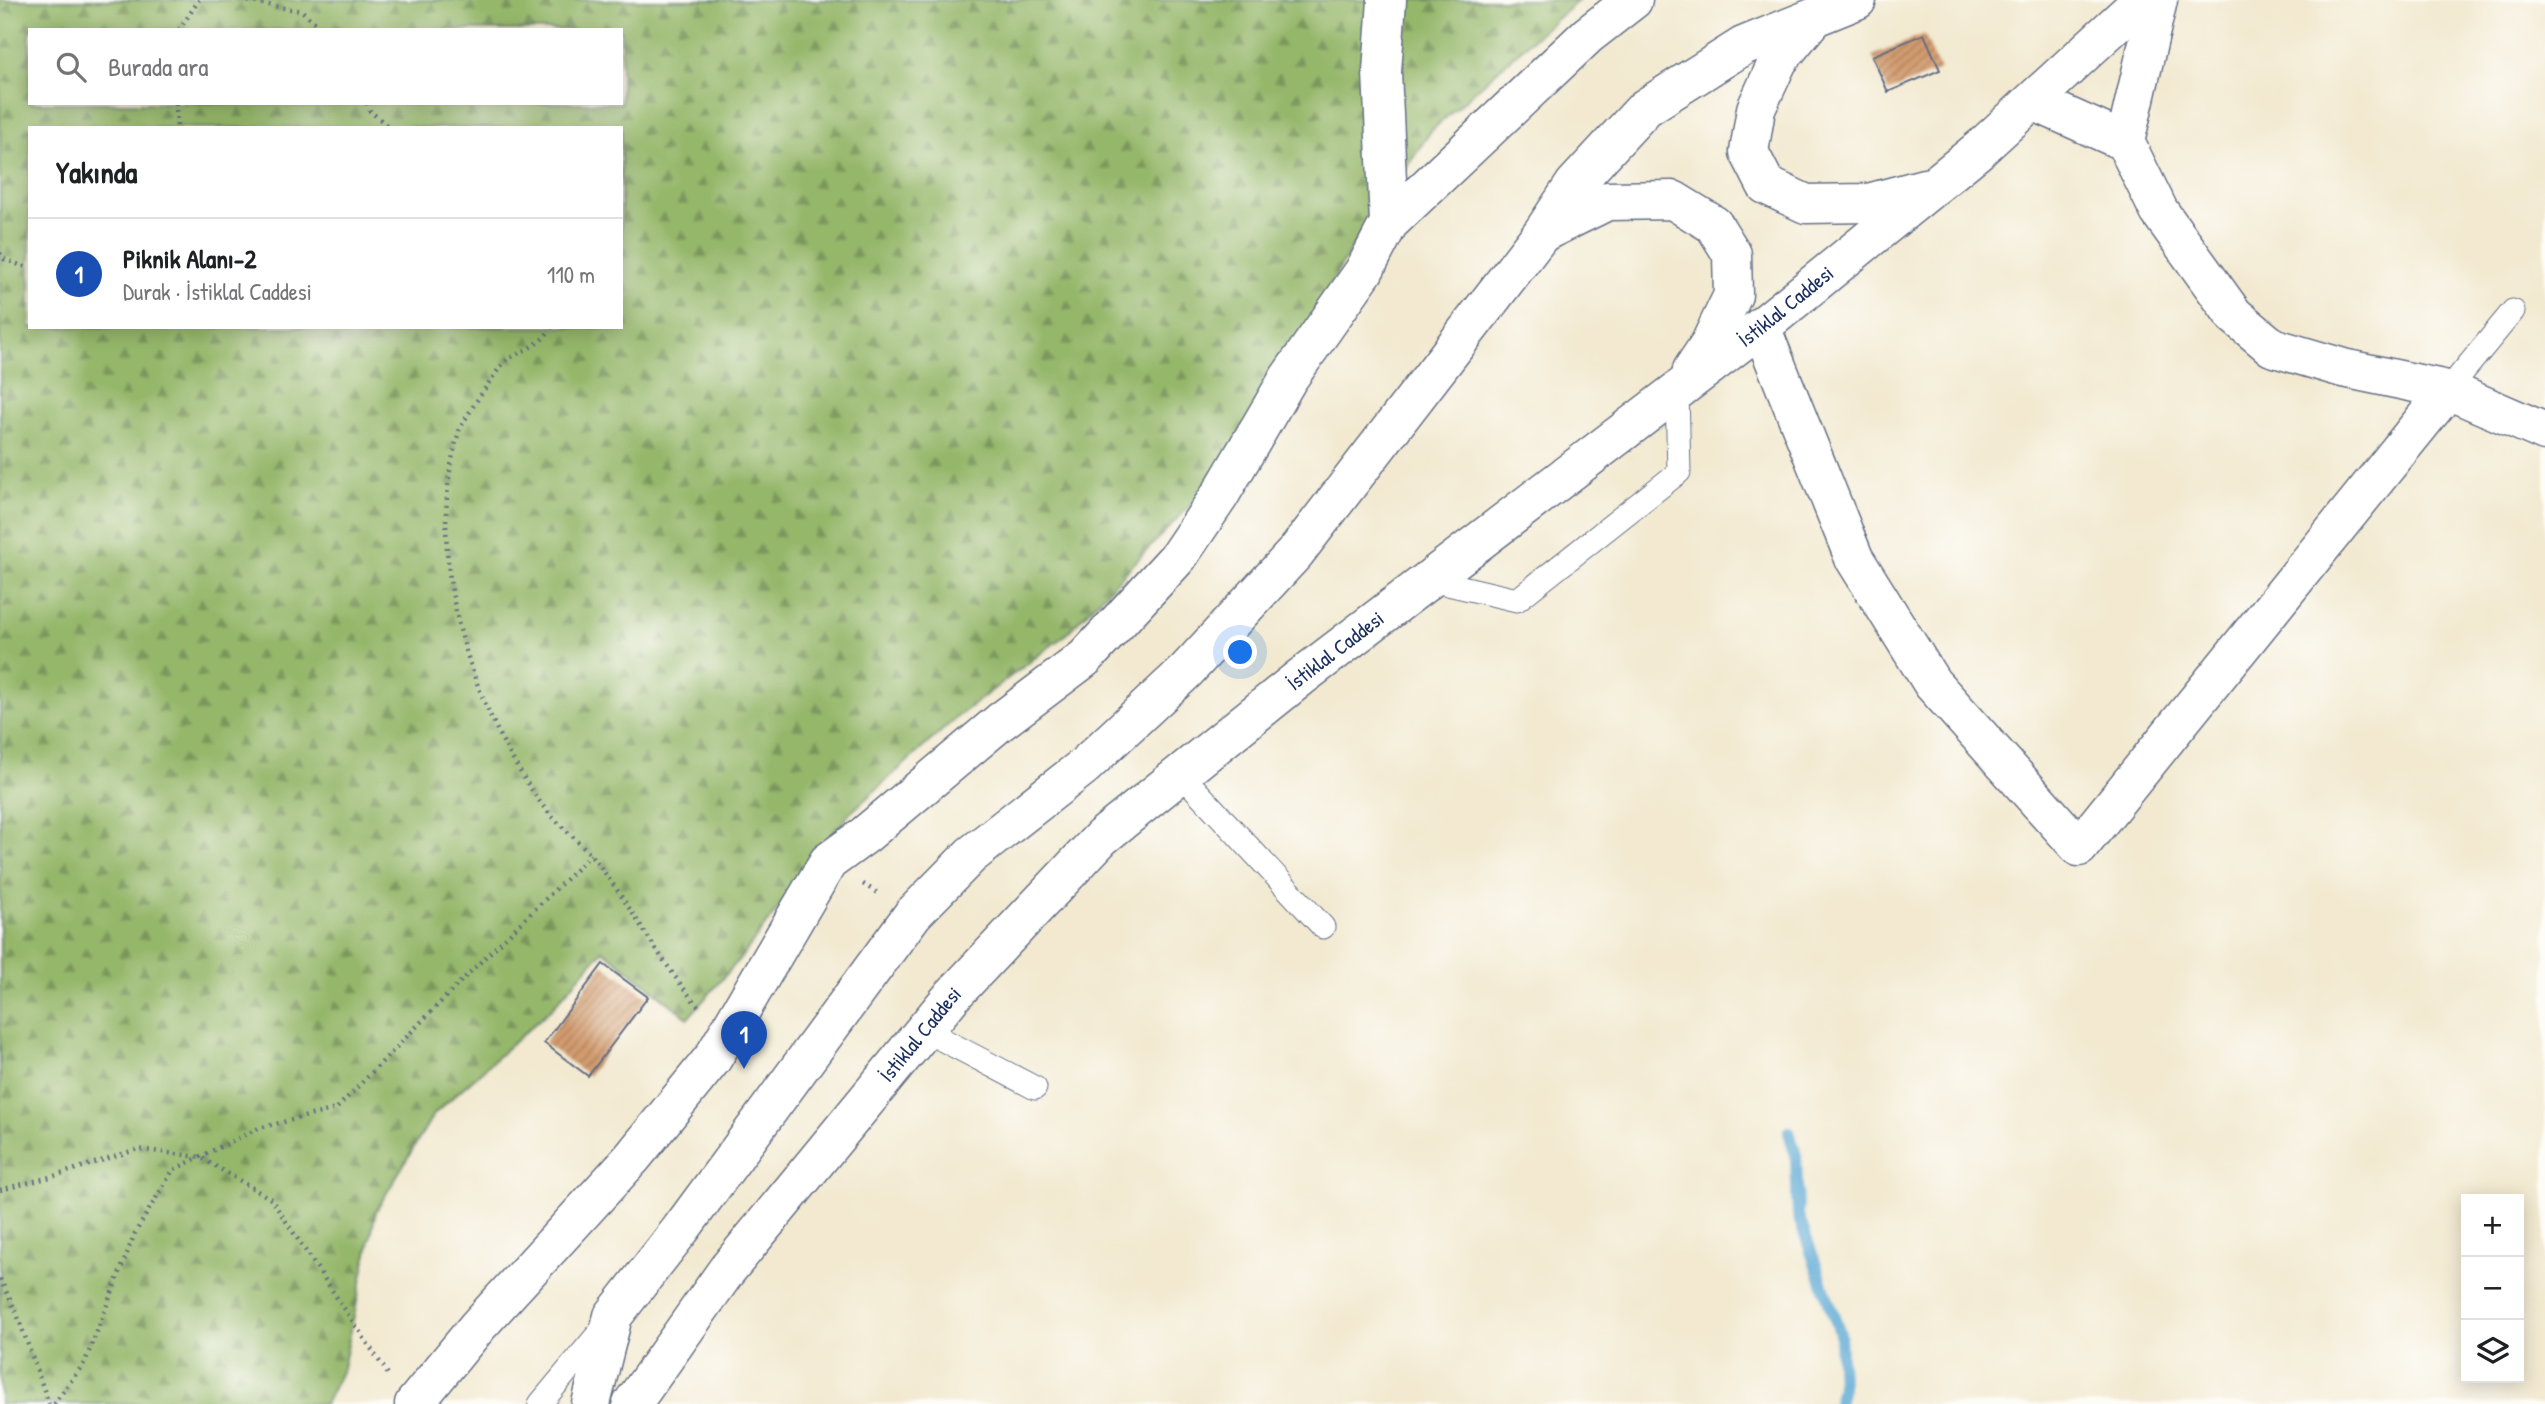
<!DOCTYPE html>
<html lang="tr">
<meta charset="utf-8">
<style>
:root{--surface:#fff;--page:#f6f6f6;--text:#202124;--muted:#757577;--line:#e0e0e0;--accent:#0f766e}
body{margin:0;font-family:"Patrick Hand",sans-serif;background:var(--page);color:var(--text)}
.controls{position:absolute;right:21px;bottom:21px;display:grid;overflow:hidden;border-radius:0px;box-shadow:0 4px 18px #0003}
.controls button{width:63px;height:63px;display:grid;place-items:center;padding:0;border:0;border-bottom:2px solid var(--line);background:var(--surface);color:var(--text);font:35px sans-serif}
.you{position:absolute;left:1241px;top:653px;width:24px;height:24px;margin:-18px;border:5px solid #fff;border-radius:50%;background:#1a73e8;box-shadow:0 0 0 10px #1a73e833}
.badge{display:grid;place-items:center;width:46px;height:46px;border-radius:50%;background:var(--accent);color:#fff;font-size:23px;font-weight:700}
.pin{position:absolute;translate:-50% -58px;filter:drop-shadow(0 2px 4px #0008)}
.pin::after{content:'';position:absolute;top:37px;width:24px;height:21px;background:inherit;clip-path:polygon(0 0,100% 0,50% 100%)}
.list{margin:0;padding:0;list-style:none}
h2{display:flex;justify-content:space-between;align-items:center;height:91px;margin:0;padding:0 28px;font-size:30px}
h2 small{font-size:23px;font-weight:400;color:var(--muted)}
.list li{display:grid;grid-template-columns:46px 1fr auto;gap:21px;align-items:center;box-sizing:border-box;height:112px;padding:0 28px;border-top:2px solid var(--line)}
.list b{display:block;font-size:26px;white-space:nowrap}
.list p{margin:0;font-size:23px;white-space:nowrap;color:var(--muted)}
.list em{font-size:23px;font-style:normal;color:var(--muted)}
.icon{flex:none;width:38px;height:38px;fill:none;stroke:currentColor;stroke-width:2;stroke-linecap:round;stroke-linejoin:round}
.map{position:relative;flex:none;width:2545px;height:1404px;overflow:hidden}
.search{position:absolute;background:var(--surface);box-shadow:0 4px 18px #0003;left:28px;top:28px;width:595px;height:77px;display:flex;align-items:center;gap:18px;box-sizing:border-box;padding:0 24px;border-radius:0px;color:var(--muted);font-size:26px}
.panel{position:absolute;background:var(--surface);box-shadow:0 4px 18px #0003;left:28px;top:126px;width:595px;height:203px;border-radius:0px}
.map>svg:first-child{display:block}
.forest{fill:url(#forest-firs);stroke:#587364;stroke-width:2;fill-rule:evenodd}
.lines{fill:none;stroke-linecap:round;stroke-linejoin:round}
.stream{stroke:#5aa8d4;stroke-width:12}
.building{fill:url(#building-hatch)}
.lane-casing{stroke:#667086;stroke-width:25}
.street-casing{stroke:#667086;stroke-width:41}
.primary-casing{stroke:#667086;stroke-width:41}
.path{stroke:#667086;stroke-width:4.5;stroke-dasharray:2 5;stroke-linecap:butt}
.lane{stroke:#fff;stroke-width:23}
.street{stroke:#fff;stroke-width:38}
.primary{stroke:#fff;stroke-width:38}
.labels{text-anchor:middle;stroke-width:7;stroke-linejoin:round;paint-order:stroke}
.street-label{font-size:21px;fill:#1b2f5e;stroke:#fdfcf7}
</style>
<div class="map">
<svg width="2545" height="1404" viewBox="0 0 2545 1404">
<defs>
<pattern id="forest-firs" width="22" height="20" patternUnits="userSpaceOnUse" patternTransform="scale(1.75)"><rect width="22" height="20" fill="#95b76b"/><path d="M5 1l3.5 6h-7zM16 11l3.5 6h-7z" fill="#79955b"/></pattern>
<pattern id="building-hatch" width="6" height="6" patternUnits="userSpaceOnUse" patternTransform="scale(1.75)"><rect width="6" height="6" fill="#d39b6e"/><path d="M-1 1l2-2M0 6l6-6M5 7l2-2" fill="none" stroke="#aa7f5e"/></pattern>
</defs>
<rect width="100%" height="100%" fill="#fdfcf7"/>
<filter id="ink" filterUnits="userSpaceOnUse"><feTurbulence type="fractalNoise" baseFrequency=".0143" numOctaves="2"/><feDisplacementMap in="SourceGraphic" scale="14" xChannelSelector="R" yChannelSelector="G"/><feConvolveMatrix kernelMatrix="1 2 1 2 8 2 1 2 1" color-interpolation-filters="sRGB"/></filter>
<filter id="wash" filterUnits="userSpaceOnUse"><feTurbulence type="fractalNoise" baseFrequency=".00686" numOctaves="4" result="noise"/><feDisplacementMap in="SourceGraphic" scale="28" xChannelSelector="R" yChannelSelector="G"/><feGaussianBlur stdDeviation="1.57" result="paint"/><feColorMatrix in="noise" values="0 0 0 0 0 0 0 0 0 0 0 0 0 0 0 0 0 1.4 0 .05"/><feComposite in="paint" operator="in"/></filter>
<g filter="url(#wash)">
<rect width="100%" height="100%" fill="#f2e9d0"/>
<path class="forest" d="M 0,0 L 1579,0 L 1529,42 L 1431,131 L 1351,249 L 1286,361 L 1206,489 L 1065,635 L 957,717 L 849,814 L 743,955 L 688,1018 L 603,950 L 553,1007 L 433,1115 L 376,1211 L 343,1368 L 325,1404 L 0,1404 ZM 30,30 L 621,30 L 621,103 L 30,103 ZM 30,128 L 621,128 L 621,327 L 30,327 Z"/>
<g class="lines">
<path class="stream" d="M 1789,1132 L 1796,1156 L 1798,1215 L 1840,1333 L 1842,1387 L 1838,1404"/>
</g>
<g id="blocks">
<path class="building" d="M 1924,34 L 1940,70 L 1888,92 L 1872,56 Z
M 603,964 L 648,997 L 588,1076 L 544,1043 Z"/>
</g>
</g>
<g filter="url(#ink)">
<use href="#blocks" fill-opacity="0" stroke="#667086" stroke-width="2"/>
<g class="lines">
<g class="lane-casing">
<path id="lane" d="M 2448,390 L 2513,311
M 1431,580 L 1517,600 L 1679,472 L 1677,392
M 1181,774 L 1323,927
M 924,1030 L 1035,1088
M 540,1404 L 604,1327"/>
</g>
<g class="street-casing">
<path id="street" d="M 2033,101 L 2125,142 L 2158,0
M 1389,223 L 1588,35 L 1633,0
M 1761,327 L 1854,558 L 1932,683 L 2079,847 L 2448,390 L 2343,368 L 2272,347 L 2234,315 L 2159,211 L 2125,142
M 2448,390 L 2545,432
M 414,1404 L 478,1326 L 632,1158 L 713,1058 L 828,862 L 865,835 L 1000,722 L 1085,658 L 1178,557 L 1220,495 L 1288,379 L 1364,271 L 1389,223 L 1382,72 L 1387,0"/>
</g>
<g class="primary-casing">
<g id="primary">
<path d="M 1811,21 L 1778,61 L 1756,109 L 1749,152 L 1766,185 L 1806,204 L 1868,203 L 1924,188"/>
<path d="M 1544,232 L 1607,201 L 1673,200 L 1714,225 L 1732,254 L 1733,295 L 1710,343 L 1692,370"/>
<path d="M 591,1404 L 613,1316 L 681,1229 L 913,914 L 971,855 L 1083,767 L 1186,671 L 1296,552 L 1445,359 L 1542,233 L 1574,185 L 1645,108 L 1743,46 L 1857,0"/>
<path id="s1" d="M 632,1404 L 727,1270 L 953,995 L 1102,837 L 1301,677 L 1761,327 L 1981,148 L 2142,0"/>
</g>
</g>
<path class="path" d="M 241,0 L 302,11 L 323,30
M 179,30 L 199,0
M 176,103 L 177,128
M 367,103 L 370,111 L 390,128
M 0,253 L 4,259 L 30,269
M 551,327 C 542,346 522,349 506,361 C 498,367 462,422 459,431 C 422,554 469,705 543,806 C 557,824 576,838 591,855 C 630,903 658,959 698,1006
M 863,884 L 879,894
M 0,1190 L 54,1176 L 138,1149 L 200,1157 L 271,1199 L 388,1374
M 0,1279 L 17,1314 L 49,1404
M 54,1404 L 85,1362 L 135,1233 L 173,1170 L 259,1128 L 336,1109 L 472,970 L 591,855"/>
<use href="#lane" class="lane"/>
<use href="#street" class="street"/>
<use href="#primary" class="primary"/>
</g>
</g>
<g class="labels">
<g class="street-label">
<text dy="7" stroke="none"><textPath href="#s1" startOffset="1603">İstiklal Caddesi</textPath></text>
<text dy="7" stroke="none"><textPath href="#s1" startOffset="1036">İstiklal Caddesi</textPath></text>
<text dy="7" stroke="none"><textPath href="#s1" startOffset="469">İstiklal Caddesi</textPath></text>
</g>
</g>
</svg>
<div class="controls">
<button>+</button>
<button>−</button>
<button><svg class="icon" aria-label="layers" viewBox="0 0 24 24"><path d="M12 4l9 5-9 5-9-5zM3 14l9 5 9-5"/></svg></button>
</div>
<div class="you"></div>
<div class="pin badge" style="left:744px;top:1069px;background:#1a4fb4">1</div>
<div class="search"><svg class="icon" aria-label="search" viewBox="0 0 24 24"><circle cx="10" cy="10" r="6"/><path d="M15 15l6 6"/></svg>Burada ara</div>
<section class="panel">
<h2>Yakında<small></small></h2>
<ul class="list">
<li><span class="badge" style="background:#1a4fb4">1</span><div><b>Piknik Alanı-2</b><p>Durak · İstiklal Caddesi</p></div><em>110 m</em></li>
</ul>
</section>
</div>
